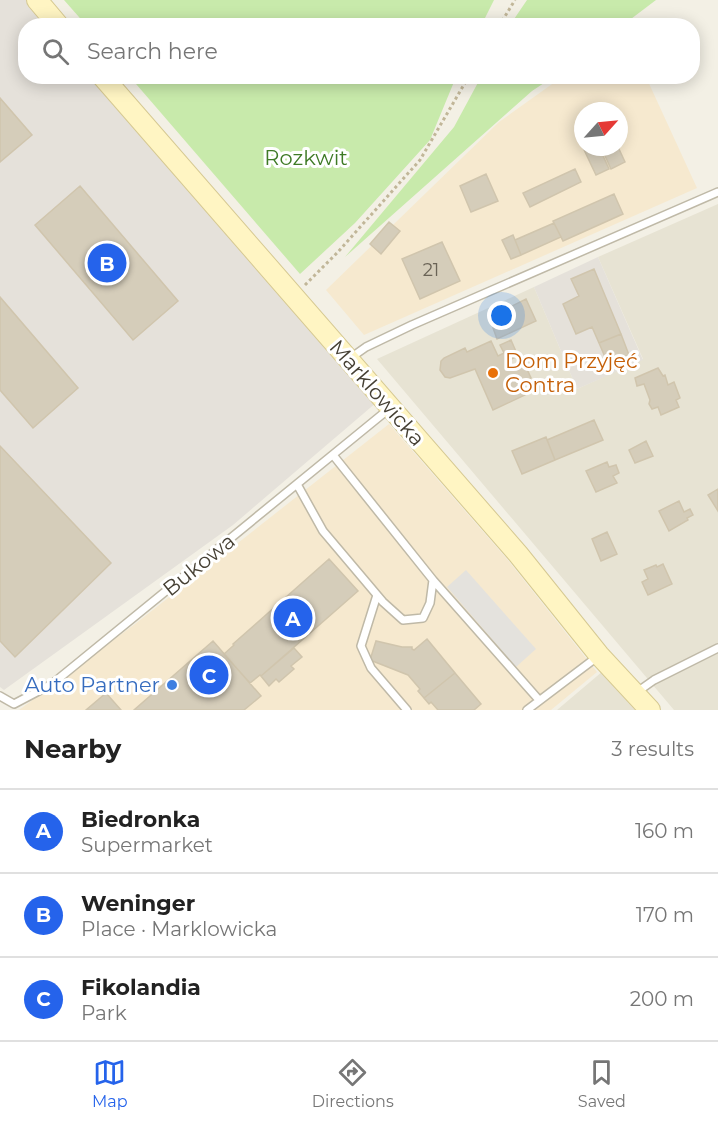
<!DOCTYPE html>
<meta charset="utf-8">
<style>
:root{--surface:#fff;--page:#f6f6f6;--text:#222;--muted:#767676;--line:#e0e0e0;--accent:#2563eb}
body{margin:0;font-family:Montserrat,sans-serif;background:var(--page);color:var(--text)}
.compass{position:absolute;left:574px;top:102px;width:54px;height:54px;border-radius:50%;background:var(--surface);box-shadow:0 3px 15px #0003;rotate:63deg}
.you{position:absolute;left:502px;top:316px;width:21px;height:21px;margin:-15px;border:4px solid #fff;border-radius:50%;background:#1a73e8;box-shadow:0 0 0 9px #1a73e833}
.badge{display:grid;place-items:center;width:39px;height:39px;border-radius:50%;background:var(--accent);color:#fff;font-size:20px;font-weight:700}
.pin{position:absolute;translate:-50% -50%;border:3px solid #fff;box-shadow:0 2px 6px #0006}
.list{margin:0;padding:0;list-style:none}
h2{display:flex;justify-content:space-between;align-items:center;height:78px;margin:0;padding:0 24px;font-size:26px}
h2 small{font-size:20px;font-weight:400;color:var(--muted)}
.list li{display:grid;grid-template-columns:39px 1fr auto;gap:18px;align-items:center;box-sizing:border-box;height:84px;padding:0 24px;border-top:2px solid var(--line)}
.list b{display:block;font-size:22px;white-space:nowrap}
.list p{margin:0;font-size:20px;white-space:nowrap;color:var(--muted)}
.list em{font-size:20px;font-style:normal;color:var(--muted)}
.icon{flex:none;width:33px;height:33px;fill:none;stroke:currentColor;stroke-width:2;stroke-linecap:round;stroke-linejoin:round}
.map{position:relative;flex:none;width:718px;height:710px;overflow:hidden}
.search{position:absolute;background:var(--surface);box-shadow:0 3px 15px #0003;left:18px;right:18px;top:18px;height:66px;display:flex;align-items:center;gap:15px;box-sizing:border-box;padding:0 21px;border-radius:24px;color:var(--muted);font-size:22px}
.sheet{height:330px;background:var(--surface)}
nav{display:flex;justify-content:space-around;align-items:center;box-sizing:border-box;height:84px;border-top:2px solid var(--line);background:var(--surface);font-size:16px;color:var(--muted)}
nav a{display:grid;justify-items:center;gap:3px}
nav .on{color:var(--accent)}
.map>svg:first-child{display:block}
.residential{fill:#e7e3d3}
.commercial{fill:#f6e9cf;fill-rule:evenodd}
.industrial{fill:#e5e1da}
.green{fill:#c8eaab}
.parking{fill:#e4e2dd}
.building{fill:#d5cdba;stroke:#d0c5ad;stroke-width:1.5}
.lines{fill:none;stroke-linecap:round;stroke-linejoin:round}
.service-casing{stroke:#bfb9a7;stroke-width:10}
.secondary-casing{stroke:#d6c992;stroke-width:22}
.path{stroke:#c1b698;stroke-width:3;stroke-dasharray:3 3;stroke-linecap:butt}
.service{stroke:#fff;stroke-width:7}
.secondary{stroke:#fff5c3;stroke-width:20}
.food-dot{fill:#e8710a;stroke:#fff;stroke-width:2}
.shop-dot{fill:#3f7fe0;stroke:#fff;stroke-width:2}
.labels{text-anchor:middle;stroke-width:6;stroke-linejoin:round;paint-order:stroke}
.number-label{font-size:18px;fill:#6a6356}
.park-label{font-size:21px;fill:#3e7a25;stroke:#fff}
.food-label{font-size:21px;fill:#c56008;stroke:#fff;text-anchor:start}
.street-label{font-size:21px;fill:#464034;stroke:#fff}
.shop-label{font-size:21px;fill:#366cbe;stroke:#fff;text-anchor:end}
</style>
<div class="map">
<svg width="718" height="710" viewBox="0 0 718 710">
<rect width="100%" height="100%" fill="#f3f0e5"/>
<path class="residential" d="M 718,204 L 718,710 L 674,710 L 377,359 L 534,287 L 577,389 L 643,359 L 598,257 Z
M 603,671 L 636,710 L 557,710 Z"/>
<path class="commercial" d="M 562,77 L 646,77 L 697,188 L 364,335 L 326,290 L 499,122 ZM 583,111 L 619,111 L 619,147 L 583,147 Z
M 389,424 L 507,559 L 597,672 L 551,710 L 19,710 L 135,624 Z"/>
<path class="industrial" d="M 0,0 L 27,0 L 49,25 L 26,26 L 26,76 L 93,77 L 377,402 L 233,525 L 4,690 L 0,687 Z
M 598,257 L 643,360 L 577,389 L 534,287 Z"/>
<path class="green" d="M 64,0 L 494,0 L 481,26 L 86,25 Z
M 527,0 L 656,0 L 623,25 L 510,25 Z
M 130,77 L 456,77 L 430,140 L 355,223 L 300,274 Z
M 481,77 L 553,77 L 532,91 L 345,257 L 454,127 Z"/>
<path class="parking" d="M 466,570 L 536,649 L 516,667 L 447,587 Z"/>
<path class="building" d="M 0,98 L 32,135 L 0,162 Z
M 583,134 L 583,147 L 599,147 L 609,169 L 596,175 L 578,137 Z
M 601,147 L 618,147 L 625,162 L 611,169 Z
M 575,169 L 581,182 L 530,207 L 523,193 Z
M 486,174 L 498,201 L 471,212 L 460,186 Z
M 80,186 L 178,301 L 133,340 L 35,225 Z
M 614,194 L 623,214 L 563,241 L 553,221 Z
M 389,222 L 400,231 L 381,254 L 370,244 Z
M 554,223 L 561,237 L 521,255 L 515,240 Z
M 513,235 L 521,255 L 511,259 L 502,240 Z
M 442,242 L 460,281 L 420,299 L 402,259 Z
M 594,269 L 621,334 L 599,343 L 592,327 L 576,334 L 563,304 L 579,296 L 571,279 Z
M 0,297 L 78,388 L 33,428 L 0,390 Z
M 526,299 L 536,321 L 497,339 L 493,328 L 506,322 L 500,312 Z
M 621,334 L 629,355 L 608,364 L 599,343 Z
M 511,340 L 518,356 L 509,360 L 514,370 L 525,365 L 531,378 L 520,383 L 525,395 L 493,410 L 475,369 L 450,378 L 445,377 L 440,370 L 441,361 L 444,358 L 465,348 L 467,352 L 491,341 L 498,356 L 504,353 L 500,345 Z
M 658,368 L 663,376 L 665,375 L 668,385 L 674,382 L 680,398 L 676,400 L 679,407 L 661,415 L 658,407 L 652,409 L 649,404 L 650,400 L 644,384 L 637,386 L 635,378 Z
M 594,420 L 603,440 L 555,460 L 547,440 Z
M 546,437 L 555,460 L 522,474 L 512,451 Z
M 646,441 L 653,456 L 635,463 L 629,450 Z
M 0,446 L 111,563 L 15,657 L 0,641 Z
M 607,462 L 609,467 L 616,465 L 619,473 L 613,476 L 617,483 L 596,492 L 586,471 Z
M 718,489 L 718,511 L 708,495 Z
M 679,501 L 684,512 L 690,509 L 693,515 L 687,518 L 688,520 L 669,531 L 659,511 Z
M 607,532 L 617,554 L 601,561 L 592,539 Z
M 329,559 L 358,591 L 261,676 L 260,675 L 250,683 L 224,654 L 234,645 L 233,644 Z
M 663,564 L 672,584 L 648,595 L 642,582 L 648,579 L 644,570 L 656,565 L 657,567 Z
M 427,639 L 455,673 L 424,698 L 418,691 L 420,689 L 408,675 L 370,660 L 376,641 L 402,647 L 412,647 L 412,649 L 414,650 Z
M 213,641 L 261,696 L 244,710 L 134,710 Z
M 294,648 L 302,657 L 291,666 L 294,669 L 279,682 L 276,679 L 269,686 L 261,676 Z
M 455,673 L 481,704 L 474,710 L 438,710 L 431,702 L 429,704 L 424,698 Z
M 106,693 L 121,710 L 86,710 Z"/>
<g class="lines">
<g class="service-casing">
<path id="service" d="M 349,359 L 366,347 L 412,325 L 718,192
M 298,486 L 323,531 L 383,602 L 403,620 L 423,618 L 430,603 L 433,580 L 333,455
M 433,580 L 539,700
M 377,595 L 361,646 L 371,668 L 407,710
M 637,692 L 654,680 L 718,648
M 0,696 L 14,704 L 52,684 L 390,408
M 527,710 L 597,657"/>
</g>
<g class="secondary-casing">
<path id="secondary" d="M 37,0 L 59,26
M 102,76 L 518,554 L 599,655 L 650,710"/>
</g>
<path class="path" d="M 499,26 L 515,0
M 305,285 L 337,253 L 420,160 L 469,76"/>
<use href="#service" class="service"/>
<use href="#secondary" class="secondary"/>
</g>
<circle class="food-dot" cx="493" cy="373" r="6"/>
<circle class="shop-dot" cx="172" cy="685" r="6"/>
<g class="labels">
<g class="number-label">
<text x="431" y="276">21</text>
</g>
<g class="park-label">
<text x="306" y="165">Rozkwit</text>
</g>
<g class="food-label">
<text x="505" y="368">Dom Przyjęć<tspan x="505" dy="24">Contra</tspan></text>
</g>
<g class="street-label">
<text transform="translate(377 393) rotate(49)" y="7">Marklowicka</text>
<text transform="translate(199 565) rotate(-39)" y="7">Bukowa</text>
</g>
<g class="shop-label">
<text x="160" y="692">Auto Partner</text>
</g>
</g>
</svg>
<svg class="compass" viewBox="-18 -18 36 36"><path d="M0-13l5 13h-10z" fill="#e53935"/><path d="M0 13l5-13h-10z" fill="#767676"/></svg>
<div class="you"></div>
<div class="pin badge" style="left:293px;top:618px">A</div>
<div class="pin badge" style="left:107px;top:263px">B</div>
<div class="pin badge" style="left:209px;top:675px">C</div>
<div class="search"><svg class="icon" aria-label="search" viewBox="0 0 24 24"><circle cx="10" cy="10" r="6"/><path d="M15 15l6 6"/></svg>Search here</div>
</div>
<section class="sheet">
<h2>Nearby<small>3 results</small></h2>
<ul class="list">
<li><span class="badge">A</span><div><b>Biedronka</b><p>Supermarket</p></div><em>160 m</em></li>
<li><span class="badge">B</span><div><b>Weninger</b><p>Place · Marklowicka</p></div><em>170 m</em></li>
<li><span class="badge">C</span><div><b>Fikolandia</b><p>Park</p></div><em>200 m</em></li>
</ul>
</section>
<nav>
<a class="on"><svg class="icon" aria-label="map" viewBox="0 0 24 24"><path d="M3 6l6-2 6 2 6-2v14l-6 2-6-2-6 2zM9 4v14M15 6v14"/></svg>Map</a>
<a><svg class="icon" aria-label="directions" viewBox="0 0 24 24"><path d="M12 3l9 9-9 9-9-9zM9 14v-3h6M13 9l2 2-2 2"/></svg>Directions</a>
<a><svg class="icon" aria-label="saved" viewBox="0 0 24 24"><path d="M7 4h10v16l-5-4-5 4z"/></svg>Saved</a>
</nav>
